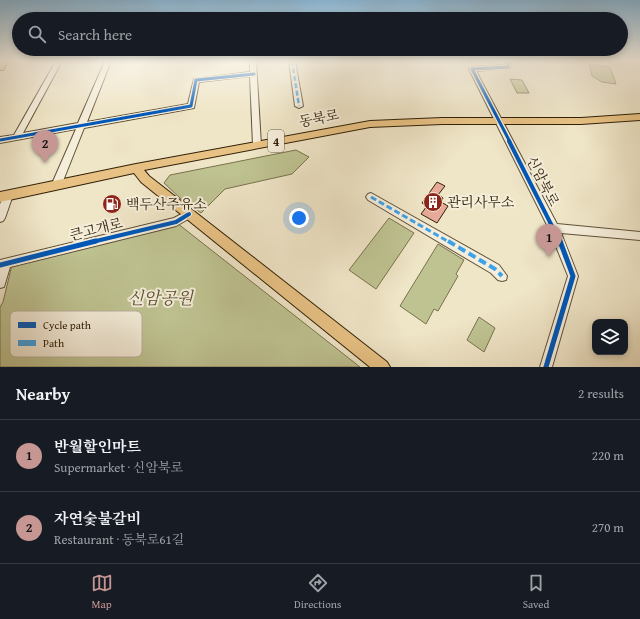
<!DOCTYPE html>
<meta charset="utf-8">
<style>
:root{--surface:#171b24;--page:#20242c;--text:#f1f3f6;--muted:#9ea1a6;--line:#363941;--accent:#c59692}
body{margin:0;font-family:"Gentium Book Plus","Noto Serif KR",serif;background:var(--page);color:var(--text)}
.controls{position:absolute;right:12px;bottom:12px;display:grid;overflow:hidden;border-radius:8px;box-shadow:0 2px 6px #0003}
.controls button{width:36px;height:36px;display:grid;place-items:center;padding:0;border:0;border-bottom:1px solid var(--line);background:var(--surface);color:var(--text);font:20px sans-serif}
.you{position:absolute;left:299px;top:218px;width:14px;height:14px;margin:-10px;border:3px solid #fff;border-radius:50%;background:#1a73e8;box-shadow:0 0 0 6px #1a73e833}
.badge{display:grid;place-items:center;width:26px;height:26px;border-radius:50%;background:var(--accent);color:#111;font-size:13px;font-weight:700}
.pin{position:absolute;translate:-50% -33px;filter:drop-shadow(0 1px 2px #0008)}
.pin::after{content:'';position:absolute;top:21px;width:14px;height:12px;background:inherit;clip-path:polygon(0 0,100% 0,50% 100%)}
.list{margin:0;padding:0;list-style:none}
h2{display:flex;justify-content:space-between;align-items:center;height:52px;margin:0;padding:0 16px;font-size:17px}
h2 small{font-size:13px;font-weight:400;color:var(--muted)}
.list li{display:grid;grid-template-columns:26px 1fr auto;gap:12px;align-items:center;box-sizing:border-box;height:72px;padding:0 16px;border-top:1px solid var(--line)}
.list b{display:block;font-size:15px;white-space:nowrap}
.list p{margin:0;font-size:13px;white-space:nowrap;color:var(--muted)}
.list em{font-size:13px;font-style:normal;color:var(--muted)}
.icon{flex:none;width:22px;height:22px;fill:none;stroke:currentColor;stroke-width:2;stroke-linecap:round;stroke-linejoin:round}
.map{position:relative;flex:none;width:640px;height:367px;overflow:hidden}
.search{position:absolute;background:var(--surface);box-shadow:0 2px 6px #0003;left:12px;right:12px;top:12px;height:44px;display:flex;align-items:center;gap:10px;box-sizing:border-box;padding:0 14px;border-radius:22px;color:var(--muted);font-size:15px}
.sheet{height:196px;background:var(--surface)}
nav{display:flex;justify-content:space-around;align-items:center;box-sizing:border-box;height:56px;border-top:1px solid var(--line);background:var(--surface);font-size:11px;color:var(--muted)}
nav a{display:grid;justify-items:center;gap:2px}
nav .on{color:var(--accent)}
.map>svg:first-child{display:block}
.green{fill:#bfc392;stroke:#78724d}
.building{fill:#e7aa99;stroke:#302008}
.lines{fill:none;stroke-linecap:round;stroke-linejoin:round}
.minor-casing{stroke:#605138;stroke-width:2}
.major-casing{stroke:#302008;stroke-width:2}
.minor{fill:#f5eedb;fill-rule:evenodd}
.major{fill:#e8c284;fill-rule:evenodd}
.quiet-far2{stroke:#3ea2e9;stroke-width:2.5;stroke-dasharray:5 2.5;stroke-linecap:butt}
.quiet-far1{stroke:#3ea2e9;stroke-width:3;stroke-dasharray:6 3;stroke-linecap:butt}
.quiet{stroke:#3ea2e9;stroke-width:4;stroke-dasharray:8 4;stroke-linecap:butt}
.cycleway-far2-casing{stroke:#f5eedb;stroke-width:5}
.cycleway-far1-casing{stroke:#f5eedb;stroke-width:6}
.cycleway-casing{stroke:#f5eedb;stroke-width:8}
.cycleway-far2{stroke:#0057b8;stroke-width:3}
.cycleway-far1{stroke:#0057b8;stroke-width:4}
.cycleway{stroke:#0057b8;stroke-width:5}
.labels{text-anchor:middle;stroke-width:4;stroke-linejoin:round;paint-order:stroke}
.shield{fill:#f5eedb;stroke:#6b5e47;stroke-width:1}
.shield-label{font-size:13px;font-weight:bold;fill:#302008}
.street-label{font-size:14px;fill:#302008;stroke:#f5eedb}
.poi-label{font-size:14px;fill:#302008;stroke:#f5eedb;text-anchor:start}
.near-park-label{font-size:17px;font-style:italic;fill:#5b5131;stroke:#f5eedb}
.key{fill:#f5eedb;stroke:#bab09c;stroke-width:1}
.key-label{font-size:11px;fill:#302008}
</style>
<div class="map">
<svg width="640" height="367" viewBox="0 0 640 367">
<rect width="100%" height="100%" fill="#efe5c7"/>
<filter id="stains"><feTurbulence type="fractalNoise" baseFrequency=".005" numOctaves="4"/><feColorMatrix values="0 0 0 0 .2 0 0 0 0 .09 0 0 0 0 .02 0 0 0 .5 -.17"/></filter>
<radialGradient id="worn" r=".72"><stop offset=".6" stop-color="#630" stop-opacity="0"/><stop offset="1" stop-color="#630" stop-opacity=".3"/></radialGradient>
<path class="green" d="M 589,64 L 610,67 L 616,84 L 602,82 L 592,76 Z
M 510,79 L 522,80 L 529,93 L 517,93 Z
M 296,150 L 309,157 L 292,174 L 225,189 L 201,213 L 180,198 L 164,183 L 170,175 Z
M 389,218 L 414,233 L 376,289 L 349,270 Z
M 177,223 L 360,367 L 0,367 L 0,307 L 3,302 L 12,265 Z
M 438,244 L 464,260 L 456,274 L 458,276 L 438,311 L 434,309 L 426,324 L 400,306 Z
M 479,317 L 495,328 L 484,352 L 467,340 Z"/>
<path class="building" d="M 437,182 L 445,186 L 438,195 L 443,198 L 441,202 L 448,206 L 437,223 L 421,214 L 427,206 L 422,203 Z"/>
<g class="lines">
<g class="minor-casing">
<path id="minor" d="M 56,61 L 62,61 L 23,133 L 78,123 L 105,61 L 111,61 L 87,122 L 188,104 L 194,79 L 250,72 L 250,61 L 256,61 L 261,145 L 257,148 L 253,145 L 250,76 L 199,82 L 194,108 L 84,128 L 61,186 L 59,189 L 53,189 L 51,186 L 76,129 L 0,143 L 0,137 L 14,135 Z
M 289,61 L 295,61 L 303,106 L 299,108 L 295,106 Z
M 505,61 L 511,61 L 510,68 L 476,71 L 557,224 L 640,232 L 640,240 L 561,233 L 578,276 L 552,367 L 540,367 L 568,276 L 549,229 L 469,69 L 472,67 L 505,65 Z
M 8,191 L 11,192 L 13,195 L 5,218 L 3,221 L 0,222 L 0,204 L 5,192 Z
M 371,193 L 499,265 L 507,276 L 506,280 L 502,281 L 498,280 L 491,273 L 368,200 L 366,197 L 368,194 Z
M 189,210 L 192,211 L 194,214 L 192,217 L 176,226 L 10,267 L 4,287 L 0,288 L 0,260 L 174,218 Z"/>
</g>
<g class="major-casing">
<path id="major" d="M 0,61 L 8,61 L 3,70 L 0,70 Z
M 640,114 L 640,120 L 581,124 L 442,124 L 370,127 L 144,170 L 149,176 L 387,362 L 390,367 L 370,367 L 141,182 L 134,173 L 0,202 L 0,192 L 136,164 L 370,121 L 442,118 L 581,118 Z"/>
</g>
<use href="#minor" class="minor"/>
<use href="#major" class="major"/>
<path class="quiet-far2" d="M 292,61 L 299,106"/>
<path class="quiet-far1" d="M 371,197 L 449,242"/>
<path class="quiet" d="M 448,241 L 495,269 L 502,276"/>
<g class="cycleway-far2-casing">
<path id="cycleway-far2" d="M 508,61 L 508,67 L 472,69 L 510,142
M 0,140 L 191,106 L 196,80 L 254,74"/>
</g>
<g class="cycleway-far1-casing">
<path id="cycleway-far1" d="M 509,141 L 560,242
M 92,242 L 176,222 L 189,214"/>
</g>
<g class="cycleway-casing">
<path id="cycleway" d="M 0,265 L 96,241
M 546,367 L 573,276 L 560,241"/>
</g>
<use href="#cycleway-far2" class="cycleway-far2"/>
<use href="#cycleway-far1" class="cycleway-far1"/>
<use href="#cycleway" class="cycleway"/>
</g>
<linearGradient id="sky" x2="0" y2="1"><stop stop-color="#8ab8d8"/><stop offset="0.54" stop-color="#f8f3e6"/><stop offset="1" stop-color="#f8f3e6" stop-opacity="0"/></linearGradient>
<rect width="640" height="113" fill="url(#sky)"/>
<defs>
<g id="building-disc" transform="scale(1)"><circle r="9.5" fill="#8f2418" stroke="#f5eedb"/><path d="M-4-6H4V6H1V3H-1V6H-4ZM-2.5-4.3h1.7v1.8h-1.7ZM.8-4.3h1.7v1.8H.8ZM-2.5-1h1.7V.8h-1.7ZM.8-1h1.7V.8H.8Z" fill="#fff"/></g>
<g id="fuel-disc" transform="scale(1)"><circle r="9.5" fill="#8f2418" stroke="#f5eedb"/><path d="M-5.5-6h7V0h2V4h1.3V-2.5L3-4.5l.8-.8L6-3V5H2.5V1h-1V6h-7ZM-4.2-4.7v3.2H.2V-4.7Z" fill="#fff"/></g>
</defs>
<g fill-rule="evenodd">
<use href="#building-disc" x="433" y="202"/>
<use href="#fuel-disc" x="112" y="204"/>
</g>
<g class="labels">
<rect class="shield" x="268" y="130" width="16" height="22" rx="3"/>
<g class="shield-label">
<text x="276" y="146">4</text>
</g>
<g class="street-label">
<text transform="translate(319 118) rotate(-11)" y="5">동북로</text>
<text transform="translate(543 181) rotate(63)" y="5">신암북로</text>
<text transform="translate(96 229) rotate(-14)" y="5">큰고개로</text>
</g>
<g class="poi-label">
<text x="447" y="207">관리사무소</text>
<text x="126" y="209">백두산주유소</text>
</g>
<g class="near-park-label">
<text x="160" y="304">신암공원</text>
</g>
</g>
<rect x="10" y="311" width="132" height="46" rx="6" class="key"/>
<rect x="18" y="322" width="18" height="6" fill="#0057b8"/>
<rect x="18" y="340" width="18" height="6" fill="#3ea2e9"/>
<g class="key-label">
<text x="43" y="329">Cycle path</text>
<text x="43" y="347">Path</text>
</g>
<rect width="100%" height="100%" filter="url(#stains)"/>
<rect width="100%" height="100%" fill="url(#worn)"/>
</svg>
<div class="controls">
<button><svg class="icon" aria-label="layers" viewBox="0 0 24 24"><path d="M12 4l9 5-9 5-9-5zM3 14l9 5 9-5"/></svg></button>
</div>
<div class="you"></div>
<div class="pin badge" style="left:549px;top:257px">1</div>
<div class="pin badge" style="left:45px;top:163px">2</div>
<div class="search"><svg class="icon" aria-label="search" viewBox="0 0 24 24"><circle cx="10" cy="10" r="6"/><path d="M15 15l6 6"/></svg>Search here</div>
</div>
<section class="sheet">
<h2>Nearby<small>2 results</small></h2>
<ul class="list">
<li><span class="badge">1</span><div><b>반월할인마트</b><p>Supermarket · 신암북로</p></div><em>220 m</em></li>
<li><span class="badge">2</span><div><b>자연숯불갈비</b><p>Restaurant · 동북로61길</p></div><em>270 m</em></li>
</ul>
</section>
<nav>
<a class="on"><svg class="icon" aria-label="map" viewBox="0 0 24 24"><path d="M3 6l6-2 6 2 6-2v14l-6 2-6-2-6 2zM9 4v14M15 6v14"/></svg>Map</a>
<a><svg class="icon" aria-label="directions" viewBox="0 0 24 24"><path d="M12 3l9 9-9 9-9-9zM9 14v-3h6M13 9l2 2-2 2"/></svg>Directions</a>
<a><svg class="icon" aria-label="saved" viewBox="0 0 24 24"><path d="M7 4h10v16l-5-4-5 4z"/></svg>Saved</a>
</nav>
